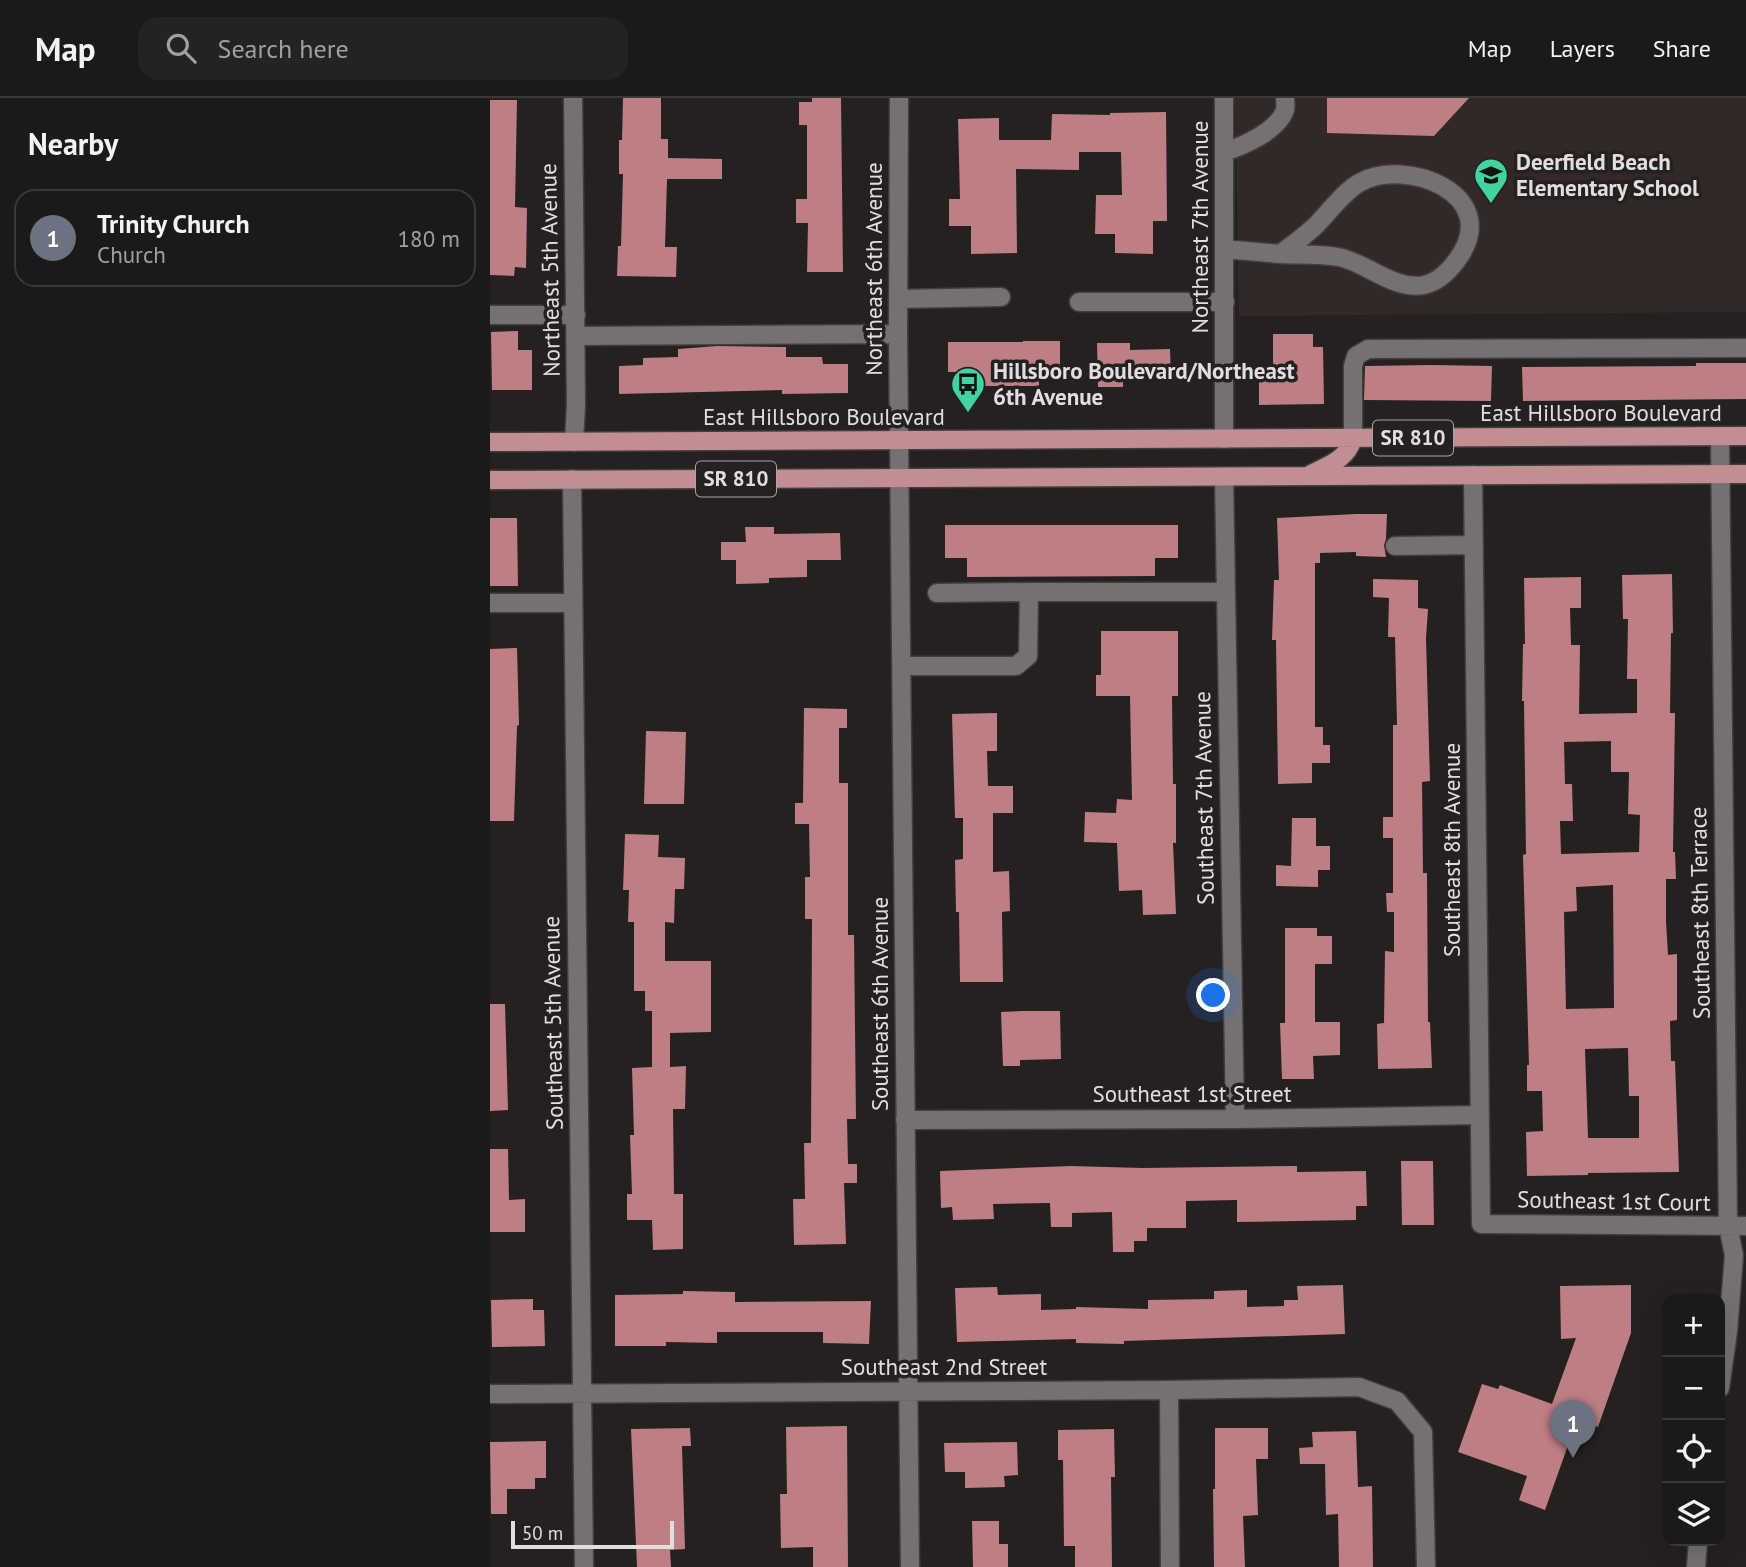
<!DOCTYPE html>
<meta charset="utf-8">
<style>
:root{--surface:#1c1919;--page:#252222;--text:#f1f3f6;--muted:#a0a0a2;--line:#3a3838;--accent:#0b8043}
body{margin:0;font-family:"PT Sans",sans-serif;background:var(--page);color:var(--text)}
.controls{position:absolute;right:21px;bottom:21px;display:grid;overflow:hidden;border-radius:14px;box-shadow:0 7px 28px #0002}
.controls button{width:63px;height:63px;display:grid;place-items:center;padding:0;border:0;border-bottom:2px solid var(--line);background:var(--surface);color:var(--text);font:35px sans-serif}
.scale{position:absolute;left:21px;bottom:18px;width:163px;box-sizing:border-box;padding-left:7px;border:4px solid #e1dede;border-top:0;font-size:19px;line-height:24px;white-space:nowrap;color:#e1dede;-webkit-text-stroke:5px #252121;paint-order:stroke}
.you{position:absolute;left:724px;top:898px;width:24px;height:24px;margin:-18px;border:5px solid #fff;border-radius:50%;background:#1a73e8;box-shadow:0 0 0 10px #1a73e833}
.badge{display:grid;place-items:center;width:46px;height:46px;border-radius:50%;background:var(--accent);color:#fff;font-size:23px;font-weight:700}
.pin{position:absolute;translate:-50% -58px;filter:drop-shadow(0 2px 4px #0008)}
.pin::after{content:'';position:absolute;top:37px;width:24px;height:21px;background:inherit;clip-path:polygon(0 0,100% 0,50% 100%)}
.list{margin:0;padding:0;list-style:none}
h2{display:flex;justify-content:space-between;align-items:center;height:91px;margin:0;padding:0 28px;font-size:30px}
h2 small{font-size:23px;font-weight:400;color:var(--muted)}
.list li{display:grid;grid-template-columns:46px 1fr auto;gap:21px;align-items:center;box-sizing:border-box;height:98px;margin:0 14px 14px;padding:0 14px;border:2px solid var(--line);border-radius:21px}
.list b{display:block;font-size:26px;white-space:nowrap}
.list p{margin:0;font-size:23px;white-space:nowrap;color:var(--muted)}
.list em{font-size:23px;font-style:normal;color:var(--muted)}
.icon{flex:none;width:38px;height:38px;fill:none;stroke:currentColor;stroke-width:2;stroke-linecap:round;stroke-linejoin:round}
.map{position:relative;flex:none;width:1256px;height:1469px;overflow:hidden}
header{display:flex;align-items:center;gap:42px;box-sizing:border-box;height:98px;padding:0 35px;background:var(--surface);border-bottom:2px solid var(--line)}
header strong{font-size:33px}
nav{display:flex;gap:38px;margin-inline-start:auto;font-size:24px}
.search{width:490px;height:63px;background:var(--page);display:flex;align-items:center;gap:18px;box-sizing:border-box;padding:0 24px;border-radius:21px;color:var(--muted);font-size:26px}
main{display:flex}
aside{flex:1;background:var(--surface)}
.map>svg:first-child{display:block}
.built{fill:#322828}
.building{fill:#bd7f83;fill-rule:evenodd}
.lines{fill:none;stroke-linecap:round;stroke-linejoin:round}
.minor-casing{stroke:#413e3e;stroke-width:21}
.major-casing{stroke:#413e3e;stroke-width:21}
.minor{stroke:#757071;stroke-width:18}
.major{stroke:#c28e92;stroke-width:18}
.labels{text-anchor:middle;stroke-width:7;stroke-linejoin:round;paint-order:stroke}
.shield{fill:#252121;stroke:#a9a5a5;stroke-width:2}
.shield-label{font-size:21px;font-weight:bold;fill:#e1dede}
.poi-label{font-size:23px;font-weight:bold;fill:#e1dede;stroke:#252121;text-anchor:start}
.street-label{font-size:23px;fill:#e1dede;stroke:#252121}
</style>
<header>
<strong>Map</strong>
<div class="search"><svg class="icon" aria-label="search" viewBox="0 0 24 24"><circle cx="10" cy="10" r="6"/><path d="M15 15l6 6"/></svg>Search here</div>
<nav><a>Map</a><a>Layers</a><a>Share</a></nav>
</header>
<main>
<aside>
<h2>Nearby<small></small></h2>
<ul class="list">
<li><span class="badge" style="background:#6b7280">1</span><div><b>Trinity Church</b><p>Church</p></div><em>180 m</em></li>
</ul>
</aside>
<div class="map">
<svg width="1256" height="1469" viewBox="0 0 1256 1469">
<rect width="100%" height="100%" fill="#252121"/>
<path class="built" d="M 745,0 L 1256,0 L 1256,214 L 749,218 Z"/>
<path class="building" d="M 133,0 L 171,0 L 171,41 L 178,41 L 178,60 L 232,61 L 232,81 L 177,81 L 175,149 L 187,149 L 186,179 L 127,178 L 128,148 L 131,148 L 133,76 L 129,76 L 129,42 L 132,42 Z
M 322,0 L 351,0 L 353,174 L 317,174 L 318,125 L 306,125 L 306,101 L 317,101 L 317,27 L 309,27 L 309,4 L 322,4 Z
M 837,0 L 979,0 L 944,38 L 837,35 Z
M 0,2 L 27,2 L 25,109 L 37,110 L 36,170 L 25,169 L 24,178 L 0,177 Z
M 676,14 L 677,123 L 663,123 L 663,156 L 625,155 L 625,136 L 605,136 L 606,97 L 632,97 L 631,54 L 589,54 L 589,72 L 526,71 L 527,155 L 481,156 L 481,128 L 459,128 L 459,101 L 470,101 L 468,21 L 509,20 L 509,42 L 561,42 L 562,16 L 620,17 L 620,15 Z
M 28,233 L 28,252 L 42,252 L 42,292 L 2,292 L 1,234 Z
M 783,236 L 823,236 L 823,249 L 833,249 L 834,306 L 769,307 L 769,274 L 783,274 Z
M 533,243 L 570,243 L 570,276 L 549,276 L 549,288 L 486,288 L 486,274 L 458,274 L 458,244 L 533,244 Z
M 607,245 L 640,245 L 640,252 L 680,251 L 681,279 L 633,280 L 633,289 L 608,289 Z
M 227,248 L 296,249 L 296,259 L 332,259 L 333,266 L 358,266 L 358,295 L 292,296 L 292,292 L 129,296 L 129,268 L 153,267 L 153,260 L 188,259 L 188,251 Z
M 1206,265 L 1256,265 L 1256,301 L 1033,303 L 1032,269 L 1206,268 Z
M 942,267 L 1002,268 L 1001,303 L 874,302 L 875,268 Z
M 866,416 L 897,416 L 896,441 L 894,447 L 896,459 L 866,458 L 866,454 L 830,455 L 830,465 L 825,465 L 825,629 L 833,629 L 833,647 L 840,647 L 840,665 L 822,665 L 822,685 L 788,686 L 786,542 L 782,542 L 784,482 L 789,482 L 787,420 Z
M 0,420 L 27,420 L 28,488 L 0,488 Z
M 455,427 L 688,427 L 688,460 L 665,460 L 665,478 L 477,479 L 477,460 L 455,460 Z
M 255,429 L 284,429 L 284,436 L 350,435 L 351,462 L 317,462 L 317,479 L 279,480 L 279,485 L 246,486 L 246,462 L 231,462 L 231,444 L 256,444 Z
M 1182,476 L 1183,535 L 1181,535 L 1180,615 L 1185,615 L 1183,754 L 1185,754 L 1186,781 L 1176,781 L 1176,823 L 1178,857 L 1187,856 L 1187,922 L 1180,923 L 1181,963 L 1185,963 L 1189,1074 L 1098,1075 L 1098,1077 L 1037,1078 L 1036,1034 L 1053,1033 L 1052,993 L 1037,993 L 1037,967 L 1039,967 L 1033,757 L 1036,756 L 1034,603 L 1032,603 L 1033,546 L 1035,546 L 1034,480 L 1091,479 L 1091,510 L 1080,510 L 1081,547 L 1090,547 L 1089,616 L 1147,615 L 1147,581 L 1137,581 L 1138,521 L 1133,521 L 1132,477 ZM 1121,643 L 1121,674 L 1139,674 L 1138,716 L 1150,717 L 1149,754 L 1071,756 L 1070,723 L 1083,723 L 1082,686 L 1075,686 L 1074,644 ZM 1123,787 L 1124,910 L 1076,911 L 1074,814 L 1087,813 L 1086,789 ZM 1138,950 L 1139,998 L 1149,998 L 1149,1040 L 1098,1040 L 1095,951 Z
M 883,481 L 928,482 L 928,510 L 938,511 L 936,540 L 940,683 L 932,684 L 933,775 L 937,775 L 938,924 L 940,924 L 942,970 L 888,971 L 887,926 L 894,925 L 895,853 L 904,854 L 904,814 L 897,814 L 896,795 L 903,795 L 903,740 L 893,740 L 893,719 L 903,719 L 903,627 L 907,627 L 905,539 L 898,539 L 899,500 L 883,499 Z
M 611,533 L 688,533 L 688,598 L 682,598 L 683,686 L 686,686 L 686,745 L 683,745 L 686,816 L 653,817 L 652,792 L 629,793 L 627,745 L 594,744 L 595,714 L 626,715 L 627,701 L 642,702 L 640,598 L 606,598 L 606,577 L 611,577 Z
M 27,550 L 29,627 L 27,628 L 24,723 L 0,723 L 0,551 Z
M 314,610 L 357,611 L 357,630 L 349,630 L 349,685 L 358,685 L 358,837 L 364,837 L 366,1021 L 357,1021 L 358,1066 L 367,1066 L 367,1085 L 354,1085 L 356,1146 L 304,1147 L 303,1101 L 315,1101 L 314,1045 L 321,1045 L 322,821 L 315,821 L 315,779 L 320,779 L 319,726 L 305,726 L 305,705 L 313,705 Z
M 507,615 L 507,653 L 497,653 L 498,688 L 523,688 L 523,715 L 503,715 L 503,774 L 519,773 L 520,813 L 512,814 L 513,884 L 470,884 L 469,814 L 466,814 L 465,762 L 473,761 L 473,720 L 465,720 L 462,616 Z
M 156,633 L 196,634 L 194,706 L 154,706 Z
M 802,720 L 826,720 L 826,748 L 840,748 L 840,772 L 828,772 L 828,789 L 786,788 L 786,767 L 801,768 Z
M 135,736 L 169,737 L 168,759 L 195,760 L 194,791 L 185,791 L 184,825 L 175,824 L 175,863 L 221,863 L 221,934 L 180,935 L 180,969 L 196,968 L 195,1011 L 183,1011 L 184,1096 L 193,1096 L 193,1151 L 163,1152 L 162,1122 L 137,1122 L 137,1096 L 142,1096 L 140,1037 L 144,1037 L 142,970 L 162,969 L 162,913 L 155,913 L 155,893 L 144,893 L 144,824 L 138,824 L 139,792 L 133,792 Z
M 795,830 L 827,830 L 827,838 L 842,838 L 842,866 L 825,866 L 825,924 L 850,924 L 850,957 L 823,958 L 824,981 L 792,981 L 790,925 L 795,925 Z
M 0,906 L 15,906 L 18,1012 L 0,1013 Z
M 532,913 L 570,913 L 571,961 L 530,962 L 530,968 L 513,968 L 511,914 Z
M 0,1051 L 18,1051 L 19,1102 L 35,1101 L 35,1134 L 0,1134 Z
M 911,1063 L 943,1063 L 944,1127 L 912,1127 Z
M 581,1068 L 652,1070 L 807,1068 L 807,1074 L 876,1073 L 877,1108 L 866,1108 L 866,1122 L 747,1124 L 747,1102 L 696,1103 L 696,1130 L 657,1130 L 657,1143 L 644,1143 L 644,1154 L 623,1154 L 622,1114 L 582,1115 L 582,1129 L 561,1129 L 560,1105 L 503,1106 L 504,1121 L 463,1122 L 462,1109 L 451,1110 L 450,1073 Z
M 853,1187 L 855,1236 L 634,1243 L 634,1246 L 586,1245 L 586,1241 L 467,1244 L 465,1190 L 507,1189 L 508,1197 L 551,1196 L 551,1212 L 586,1211 L 586,1209 L 658,1211 L 658,1202 L 724,1201 L 724,1193 L 757,1192 L 757,1209 L 794,1208 L 794,1202 L 808,1202 L 807,1188 Z
M 1141,1187 L 1141,1235 L 1108,1329 L 1087,1322 L 1055,1412 L 1029,1402 L 1037,1378 L 968,1354 L 992,1286 L 1008,1291 L 1010,1287 L 1062,1306 L 1086,1240 L 1071,1241 L 1070,1188 Z
M 193,1193 L 245,1194 L 245,1204 L 381,1203 L 379,1246 L 333,1245 L 333,1234 L 227,1234 L 227,1245 L 176,1244 L 176,1248 L 125,1248 L 125,1197 L 193,1196 Z
M 43,1201 L 43,1212 L 54,1212 L 55,1248 L 2,1249 L 1,1202 Z
M 357,1328 L 358,1469 L 323,1469 L 323,1449 L 291,1450 L 290,1396 L 297,1396 L 296,1329 Z
M 200,1330 L 201,1348 L 192,1348 L 195,1451 L 180,1452 L 181,1469 L 147,1469 L 141,1331 Z
M 725,1330 L 778,1330 L 778,1361 L 766,1361 L 768,1417 L 753,1418 L 755,1469 L 724,1469 L 723,1391 L 725,1391 Z
M 624,1331 L 625,1379 L 621,1379 L 622,1469 L 585,1469 L 585,1448 L 574,1448 L 573,1362 L 568,1362 L 568,1332 Z
M 866,1333 L 868,1389 L 882,1388 L 883,1469 L 849,1469 L 848,1416 L 836,1417 L 835,1366 L 810,1366 L 809,1350 L 823,1349 L 822,1334 Z
M 56,1343 L 56,1380 L 45,1380 L 45,1391 L 17,1391 L 17,1416 L 1,1416 L 0,1344 Z
M 527,1344 L 528,1377 L 514,1378 L 515,1389 L 475,1390 L 475,1374 L 455,1374 L 454,1345 Z
M 482,1423 L 509,1423 L 509,1446 L 518,1446 L 518,1469 L 483,1469 Z"/>
<g class="lines">
<g class="minor-casing">
<path id="minor" d="M 83,0 L 86,307 L 84,344
M 409,0 L 408,236 L 420,1469
M 734,0 L 734,341
M 734,54 C 753,48 788,33 795,12 C 796,8 795,4 795,0
M 734,151 L 790,156 C 801,148 813,139 823,130 C 838,116 852,95 869,85 C 916,58 1015,97 967,162 C 959,173 948,184 934,187 C 904,193 876,164 848,159 C 830,156 809,157 790,156
M 408,201 L 511,199
M 589,204 L 735,204
M 0,217 L 86,217
M 86,238 L 408,236
M 863,341 L 863,268 L 866,258 L 878,251 L 1256,250
M 983,377 L 991,1126 L 1256,1128
M 734,379 L 745,1021
M 82,381 L 94,1469
M 905,448 L 984,447
M 539,494 L 735,494
M 0,505 L 83,505
M 412,568 L 526,568 L 538,558 L 539,494 L 447,495
M 415,1022 L 745,1021 L 989,1017
M 1230,1290 L 1238,1233 L 1244,1157 L 1238,1128 L 1230,338
M 679,1292 L 680,1469
M 0,1296 L 679,1292 L 869,1289 L 907,1303 L 933,1334 L 936,1469
M 1206,1469 L 1208,1443"/>
</g>
<g class="major-casing">
<path id="major" d="M 0,344 L 1256,338
M 821,376 C 839,367 857,361 863,341
M 0,382 L 1256,376"/>
</g>
<use href="#minor" class="minor"/>
<use href="#major" class="major"/>
</g>
<defs>
<g id="school-pin" transform="scale(1.75)"><path d="M0 17L-7.5 6A9.5 9.5 0 1 1 7.5 6Z" fill="#42d4a0" stroke="#252121"/><path d="M0-5L7-2L0 1L-7-2ZM-4 1L0 2.5L4 1V4Q0 6-4 4Z" fill="#111"/></g>
<g id="bus-pin" transform="scale(1.75)"><path d="M0 17L-7.5 6A9.5 9.5 0 1 1 7.5 6Z" fill="#42d4a0" stroke="#252121"/><path d="M-5-6H5V4H4V6H2V4H-2V6H-4V4H-5ZM-3.5-4V0h7V-4ZM-3.5 1.2v1.5H-2V1.2ZM2 1.2v1.5H3.5V1.2Z" fill="#111"/></g>
</defs>
<g fill-rule="evenodd">
<use href="#school-pin" x="1001" y="77"/>
<use href="#bus-pin" x="478" y="286"/>
</g>
<g class="labels">
<g class="shield">
<rect x="883" y="322.5" width="80" height="35" rx="5"/>
<rect x="206" y="363.5" width="80" height="35" rx="5"/>
</g>
<g class="shield-label">
<text x="923" y="347">SR 810</text>
<text x="246" y="388">SR 810</text>
</g>
<g class="poi-label">
<text x="1026" y="72">Deerfield Beach<tspan x="1026" dy="26">Elementary School</tspan></text>
<text x="503" y="281">Hillsboro Boulevard/Northeast<tspan x="503" dy="26">6th Avenue</tspan></text>
</g>
<g class="street-label">
<text transform="translate(710 129) rotate(-90)" y="8">Northeast 7th Avenue</text>
<text transform="translate(384 171) rotate(-90)" y="8">Northeast 6th Avenue</text>
<text transform="translate(60 172) rotate(-91)" y="8">Northeast 5th Avenue</text>
<text x="1111" y="323">East Hillsboro Boulevard</text>
<text x="334" y="327">East Hillsboro Boulevard</text>
<text transform="translate(714 700) rotate(-91)" y="8">Southeast 7th Avenue</text>
<text transform="translate(962 752) rotate(-90)" y="8">Southeast 8th Avenue</text>
<text transform="translate(1210 815) rotate(-91)" y="8">Southeast 8th Terrace</text>
<text transform="translate(390 906) rotate(-90)" y="8">Southeast 6th Avenue</text>
<text transform="translate(63 925) rotate(-91)" y="8">Southeast 5th Avenue</text>
<text x="702" y="1004">Southeast 1st Street</text>
<text transform="translate(1124 1103) rotate(1)" y="8">Southeast 1st Court</text>
<text x="454" y="1277">Southeast 2nd Street</text>
</g>
</g>
</svg>
<div class="controls">
<button>+</button>
<button>−</button>
<button><svg class="icon" aria-label="locate" viewBox="0 0 24 24"><circle cx="12" cy="12" r="6"/><path d="M12 2v4M12 18v4M2 12h4M18 12h4"/></svg></button>
<button><svg class="icon" aria-label="layers" viewBox="0 0 24 24"><path d="M12 4l9 5-9 5-9-5zM3 14l9 5 9-5"/></svg></button>
</div>
<div class="scale">50 m</div>
<div class="you"></div>
<div class="pin badge" style="left:1083px;top:1360px;background:#6b7280">1</div>
</div>
</main>
